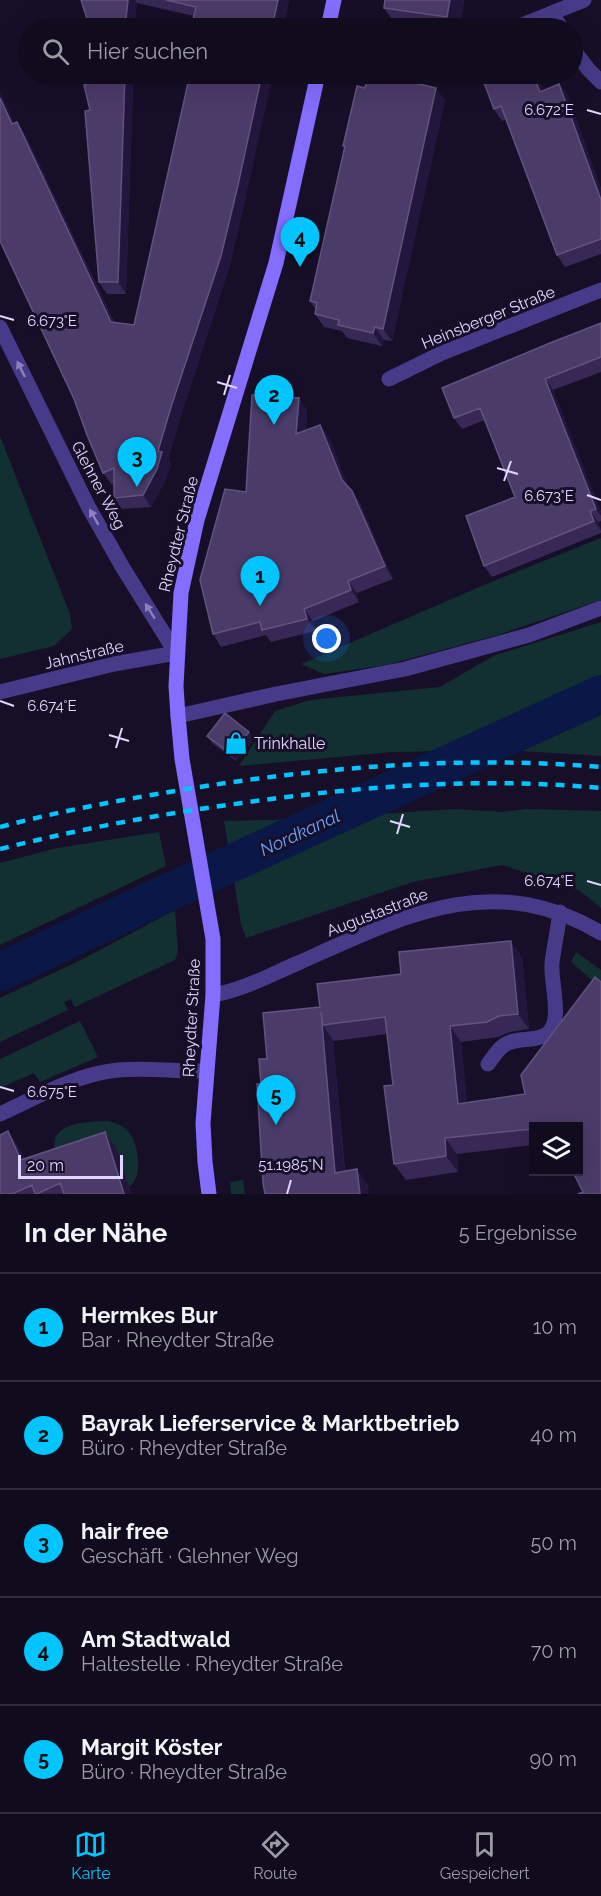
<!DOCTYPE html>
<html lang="de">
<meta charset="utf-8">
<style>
:root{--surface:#110b1e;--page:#1e192b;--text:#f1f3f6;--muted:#9c9ba4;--line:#302b3c;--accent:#02c5ff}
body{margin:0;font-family:Raleway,sans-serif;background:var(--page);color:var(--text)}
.controls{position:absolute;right:18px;bottom:18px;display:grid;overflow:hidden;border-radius:0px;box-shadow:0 6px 24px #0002}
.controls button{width:54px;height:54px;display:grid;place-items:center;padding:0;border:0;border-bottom:2px solid var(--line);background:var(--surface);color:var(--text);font:30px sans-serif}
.scale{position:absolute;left:18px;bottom:15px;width:105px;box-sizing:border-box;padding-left:6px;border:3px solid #e0d6ff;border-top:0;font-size:16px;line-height:21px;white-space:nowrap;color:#e0d6ff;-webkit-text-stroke:4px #170f28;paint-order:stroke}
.you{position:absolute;left:327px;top:639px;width:21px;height:21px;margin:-15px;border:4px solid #fff;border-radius:50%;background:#1a73e8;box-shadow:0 0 0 9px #1a73e833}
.badge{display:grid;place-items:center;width:39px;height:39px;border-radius:50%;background:var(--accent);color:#111;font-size:20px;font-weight:700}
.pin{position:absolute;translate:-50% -50px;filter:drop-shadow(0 2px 3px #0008)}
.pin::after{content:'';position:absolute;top:32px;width:21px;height:18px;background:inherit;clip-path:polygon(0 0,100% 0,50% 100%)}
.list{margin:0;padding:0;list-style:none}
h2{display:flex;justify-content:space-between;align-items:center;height:78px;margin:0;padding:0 24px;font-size:26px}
h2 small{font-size:20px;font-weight:400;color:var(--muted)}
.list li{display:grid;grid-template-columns:39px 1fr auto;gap:18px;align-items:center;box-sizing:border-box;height:108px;padding:0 24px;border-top:2px solid var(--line)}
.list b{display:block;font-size:22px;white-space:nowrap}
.list p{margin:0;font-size:20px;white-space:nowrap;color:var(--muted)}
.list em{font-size:20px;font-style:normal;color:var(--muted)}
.icon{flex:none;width:33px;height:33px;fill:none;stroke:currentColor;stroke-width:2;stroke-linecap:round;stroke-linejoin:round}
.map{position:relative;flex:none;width:601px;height:1194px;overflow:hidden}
.search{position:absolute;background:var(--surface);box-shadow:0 6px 24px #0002;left:18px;right:18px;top:18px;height:66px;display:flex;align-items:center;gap:15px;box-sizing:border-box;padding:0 21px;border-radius:33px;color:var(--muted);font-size:22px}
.sheet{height:618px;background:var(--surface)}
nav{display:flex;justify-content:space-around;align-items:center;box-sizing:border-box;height:84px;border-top:2px solid var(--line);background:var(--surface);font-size:16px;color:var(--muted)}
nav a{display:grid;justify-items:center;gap:3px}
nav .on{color:var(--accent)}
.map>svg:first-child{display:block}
.green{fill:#122f32}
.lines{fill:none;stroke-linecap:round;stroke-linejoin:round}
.canal{stroke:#0a1847;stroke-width:38}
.service{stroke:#473a88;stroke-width:15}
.minor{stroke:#473a88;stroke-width:15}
.secondary{stroke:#846dff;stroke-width:15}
.rail{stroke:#02c5ff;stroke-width:4.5;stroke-dasharray:9 8;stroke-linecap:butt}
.wall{fill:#382856}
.shaded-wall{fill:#23163c}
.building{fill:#4a3b68;stroke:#615380;stroke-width:1.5}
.oneway{fill:#8c80be}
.ticks{fill:none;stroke:#e0d6ff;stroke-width:2}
.labels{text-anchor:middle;stroke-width:6;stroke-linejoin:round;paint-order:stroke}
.street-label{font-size:16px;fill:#e0d6ff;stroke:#170f28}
.poi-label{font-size:16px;fill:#e0d6ff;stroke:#170f28;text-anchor:start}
.water-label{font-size:18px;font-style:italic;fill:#64a3ff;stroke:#170f28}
.ticks-label{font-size:15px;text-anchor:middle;fill:#e0d6ff;stroke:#170f28;stroke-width:6;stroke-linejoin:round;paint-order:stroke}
</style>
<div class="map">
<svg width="601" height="1194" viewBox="0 0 601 1194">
<rect width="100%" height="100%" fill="#170f28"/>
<path class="green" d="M 0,436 L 70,614 L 72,629 L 54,646 L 0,659 Z
M 601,538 L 601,600 L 498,635 L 386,665 L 324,674 L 301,664 L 491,582 Z
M 601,622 L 601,678 L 442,751 L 393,752 L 239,766 L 275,711 L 310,700 L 440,687 L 493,656 Z
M 601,715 L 601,756 L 521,751 L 522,751 Z
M 455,809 L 503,812 L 526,809 L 601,811 L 601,908 L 579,890 L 502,865 L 413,882 L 246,938 L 241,924 L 224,821 L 301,819 Z
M 159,832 L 166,866 L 0,945 L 0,863 L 57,848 Z
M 175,910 L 178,952 L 175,960 L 75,1007 L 71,999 L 64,1002 L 68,1010 L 0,1042 L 0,998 L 79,961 Z
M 576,952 L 601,970 L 601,988 L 571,962 Z
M 80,1021 L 98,1057 L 40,1082 L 34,1073 L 0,1088 L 0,1059 Z
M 108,1121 C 115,1123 120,1124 126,1129 C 139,1141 144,1176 129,1187 L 117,1150 L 61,1168 C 59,1162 56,1155 55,1149 C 49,1121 91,1122 108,1121 Z
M 243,1180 L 245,1194 L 231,1194 L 230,1182 Z"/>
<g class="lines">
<path class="canal" d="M 0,972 L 167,893 L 601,694"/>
<path class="service" d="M 178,716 L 276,694 L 405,669 L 529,635 L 601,608
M 488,1064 C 493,1058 497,1050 503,1046 C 515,1036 534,1043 547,1034 C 564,1022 550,981 552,963 C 554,946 558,929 560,912"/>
<path class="minor" d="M 552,13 L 561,28
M 329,25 L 345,28
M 515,28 L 584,0
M 572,48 L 589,70 L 601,82
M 0,327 L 89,508 L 123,568 L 176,653 L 114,664 L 0,692
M 389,379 L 442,353 L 601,290
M 213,995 C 243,990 270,975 298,963 C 401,917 493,868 601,933
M 0,1114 C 37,1097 76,1074 118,1070 C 146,1067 177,1072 206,1071"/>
<path class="secondary" d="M 328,28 L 334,0
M 209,1194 L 205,1162 L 203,1123 L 213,995 L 213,939 L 182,759 L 178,716 L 176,686 L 181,593 L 197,520 L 276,263 L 318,74"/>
<path class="rail" d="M 0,827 C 68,809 136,797 206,786 C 336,766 469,756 601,767
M 0,849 C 80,829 160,814 242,803 C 360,786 481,777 601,788"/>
</g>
<path class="wall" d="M 81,0 L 289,0 L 283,28 L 191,28 L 194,16 L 137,3 L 134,28 L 93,28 L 88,22 Z
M 385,0 L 464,0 L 460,28 L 421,28 L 396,25 L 384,8 Z
M 129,75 L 133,82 L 126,294 L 107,294 L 99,282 L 90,110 L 100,79 Z
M 538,76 L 543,90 L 559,84 L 568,96 L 601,189 L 601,254 L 565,267 L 557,255 L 506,119 L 502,121 L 494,109 Z
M 0,92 L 14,123 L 25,134 L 114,322 L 134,325 L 246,196 L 229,268 L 180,418 L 168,459 L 171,464 L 165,481 L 151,507 L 122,509 L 114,498 L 114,483 L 112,485 L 103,473 L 74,399 L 0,241 Z
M 445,100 L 392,341 L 384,340 L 382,346 L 347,338 L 342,331 L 324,327 L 315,314 L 316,310 L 310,301 L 345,148 L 343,146 Z
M 601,323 L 601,372 L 553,390 L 601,512 L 601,521 L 598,522 L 601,530 L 601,533 L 492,577 L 484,566 L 515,497 L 485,420 L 462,429 L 454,418 Z
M 307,410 L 306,430 L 329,437 L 348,487 L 360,503 L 393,579 L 357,593 L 359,602 L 313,621 L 316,631 L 271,642 L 266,635 L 221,647 L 213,634 Z
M 207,736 L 254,739 L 236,761 L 212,743 Z
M 522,957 L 529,1029 L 510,1032 L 498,1037 L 461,1042 L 467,1103 L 525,1094 L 595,977 L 583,1192 L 579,1126 L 534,1126 L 534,1145 L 457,1154 L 458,1172 L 406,1180 L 394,1164 L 393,1085 L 387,1034 L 334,1041 L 333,1040 L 345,1171 L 368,1185 L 265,1194 L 261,1084 L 267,1059 L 320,1007 L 401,974 Z
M 105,1132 L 117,1149 L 131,1194 L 0,1194 L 20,1149 L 24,1158 Z"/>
<path class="shaded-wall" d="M 128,0 L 135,0 L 137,3 L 134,28 L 125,28 Z
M 278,0 L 289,0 L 283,28 L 272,28 Z
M 450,0 L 464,0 L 460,28 L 455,28 L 447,17 Z
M 120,74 L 129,74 L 129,75 L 133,82 L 126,294 L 118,282 Z
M 262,74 L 273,74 L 246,196 L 229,268 L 180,418 L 168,459 L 171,464 L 165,481 L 151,507 L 143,495 L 158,451 Z
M 533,74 L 536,74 L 538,76 L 548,103 L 540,92 Z
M 559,84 L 568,96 L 601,189 L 601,200 Z
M 436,88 L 445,100 L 392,341 L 383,329 Z
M 0,92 L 20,135 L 12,124 L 0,98 Z
M 17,122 L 25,134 L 119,334 L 111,322 Z
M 375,327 L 384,340 L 382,346 L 373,333 Z
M 545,379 L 553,390 L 601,512 L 601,516 L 596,509 Z
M 299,398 L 307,410 L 305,446 L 296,434 Z
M 320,425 L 329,437 L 350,492 L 342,480 Z
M 352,491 L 360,503 L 393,579 L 385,566 Z
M 590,511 L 598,522 L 601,531 L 594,521 Z
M 348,581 L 357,593 L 359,602 L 351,590 Z
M 304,609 L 313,621 L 316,631 L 307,619 Z
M 249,732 L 254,739 L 236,761 L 231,754 Z
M 511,941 L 522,957 L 529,1029 L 518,1014 Z
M 321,1012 L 323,1025 L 333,1040 L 346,1189 L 335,1173 Z
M 450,1026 L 461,1042 L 469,1120 L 458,1104 Z
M 8,1131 L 20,1149 L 33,1177 L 21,1160 Z
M 105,1132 L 117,1149 L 131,1194 L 124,1194 Z
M 445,1138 L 457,1154 L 458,1172 L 446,1156 Z
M 357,1169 L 368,1185 L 369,1194 L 360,1194 Z"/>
<path class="building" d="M 81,0 L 128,0 L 125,28 L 96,28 L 96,19 L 88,22 Z
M 166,0 L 278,0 L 272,28 L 191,28 L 196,7 Z
M 385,0 L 450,0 L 447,17 L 384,8 Z
M 100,74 L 125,74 L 118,282 L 99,282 L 85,111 L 90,110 L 84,85 L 100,79 Z
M 190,74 L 262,74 L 238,185 L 221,256 L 171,407 L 158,451 L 162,452 L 157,469 L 143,495 L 114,498 L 114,468 L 103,473 L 87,435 L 74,399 L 0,241 L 0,98 L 12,124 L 17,122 L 111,322 L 134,325 Z
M 502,74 L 533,74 L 540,92 L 559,84 L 601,200 L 601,239 L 557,255 L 501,106 L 494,109 L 483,80 Z
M 390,77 L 436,88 L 383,329 L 375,327 L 373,333 L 338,325 L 339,320 L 315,314 L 317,303 L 310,301 L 345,146 L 343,146 L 357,86 L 365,88 L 367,79 L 389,83 Z
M 601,323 L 601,357 L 545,379 L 596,509 L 590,511 L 594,521 L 484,566 L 466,516 L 515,497 L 480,408 L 454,418 L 442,388 L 550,343 Z
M 252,395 L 299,398 L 296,434 L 320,425 L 342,480 L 352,491 L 385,566 L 348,581 L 351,590 L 304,609 L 307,619 L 262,630 L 260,622 L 213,634 L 200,580 L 225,489 L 246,492 Z
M 225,713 L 249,732 L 231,754 L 207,736 Z
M 511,941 L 518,1014 L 499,1016 L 487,1022 L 450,1026 L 458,1104 L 525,1094 L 521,1075 L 595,977 L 601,982 L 601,1194 L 578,1194 L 583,1192 L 573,1172 L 579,1172 L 579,1126 L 534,1126 L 534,1139 L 532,1129 L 445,1138 L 446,1156 L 394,1164 L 384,1086 L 393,1085 L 385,1017 L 323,1025 L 321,1012 L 335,1173 L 357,1169 L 360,1194 L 265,1194 L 263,1183 L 257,1084 L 261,1084 L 259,1059 L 267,1059 L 263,1013 L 320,1007 L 317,984 L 401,974 L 399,952 Z
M 8,1131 L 21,1160 L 105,1132 L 124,1194 L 64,1194 L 60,1183 L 37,1194 L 35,1194 L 32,1185 L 12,1194 L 0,1194 L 0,1135 Z"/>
<defs><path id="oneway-solid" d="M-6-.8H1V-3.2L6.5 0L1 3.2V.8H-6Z" transform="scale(1.5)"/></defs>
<g class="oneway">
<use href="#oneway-solid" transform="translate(21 369) rotate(-116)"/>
<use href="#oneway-solid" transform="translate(94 517) rotate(-120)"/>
<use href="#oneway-solid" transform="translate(150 611) rotate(-122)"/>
</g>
<path class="ticks" d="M 587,110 L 601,114M 0,316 L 14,320M 217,382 L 237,388M 224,395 L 230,375M 497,468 L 518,474M 504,481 L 511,461M 587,495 L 601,500M 0,701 L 14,706M 109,735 L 129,741M 116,748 L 122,728M 390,821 L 410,827M 397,834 L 403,814M 587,881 L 601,885M 0,1087 L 14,1091M 287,1194 L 291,1180"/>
<defs>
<g id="shop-bare" transform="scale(1.8)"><path d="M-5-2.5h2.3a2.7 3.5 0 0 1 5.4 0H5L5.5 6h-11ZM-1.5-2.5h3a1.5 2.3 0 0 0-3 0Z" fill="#02c5ff" stroke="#170f28" stroke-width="2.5" paint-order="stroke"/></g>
</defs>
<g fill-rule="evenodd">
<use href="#shop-bare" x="236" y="743"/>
</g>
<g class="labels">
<g class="street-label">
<text transform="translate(488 317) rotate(-22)" y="6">Heinsberger Straße</text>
<text transform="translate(99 485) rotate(62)" y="6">Glehner Weg</text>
<text transform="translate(178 534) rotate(-76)" y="6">Rheydter Straße</text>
<text transform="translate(84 654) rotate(-13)" y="6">Jahnstraße</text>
<text transform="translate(377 912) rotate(-21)" y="6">Augustastraße</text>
<text transform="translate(191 1018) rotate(-87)" y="6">Rheydter Straße</text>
</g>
<g class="poi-label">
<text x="254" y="749">Trinkhalle</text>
</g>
<g class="water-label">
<text transform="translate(300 833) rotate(-25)" y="6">Nordkanal</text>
</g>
</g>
<g class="ticks-label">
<text x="549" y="115">6.672°E</text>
<text x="52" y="326">6.673°E</text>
<text x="549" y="501">6.673°E</text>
<text x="52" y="711">6.674°E</text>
<text x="549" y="886">6.674°E</text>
<text x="52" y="1097">6.675°E</text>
<text x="291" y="1170">51.1985°N</text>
</g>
</svg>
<div class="controls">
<button><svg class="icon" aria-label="layers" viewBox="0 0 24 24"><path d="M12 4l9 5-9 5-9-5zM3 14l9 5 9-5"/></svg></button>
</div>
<div class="scale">20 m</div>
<div class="you"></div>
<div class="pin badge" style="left:260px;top:606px">1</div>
<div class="pin badge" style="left:274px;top:425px">2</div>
<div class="pin badge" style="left:137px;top:487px">3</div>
<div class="pin badge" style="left:300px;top:267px">4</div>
<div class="pin badge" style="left:276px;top:1125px">5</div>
<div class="search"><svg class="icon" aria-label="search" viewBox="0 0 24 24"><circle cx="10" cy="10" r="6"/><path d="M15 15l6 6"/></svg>Hier suchen</div>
</div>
<section class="sheet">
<h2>In der Nähe<small>5 Ergebnisse</small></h2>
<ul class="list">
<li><span class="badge">1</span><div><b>Hermkes Bur</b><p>Bar · Rheydter Straße</p></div><em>10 m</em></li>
<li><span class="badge">2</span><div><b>Bayrak Lieferservice &amp; Marktbetrieb</b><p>Büro · Rheydter Straße</p></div><em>40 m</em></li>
<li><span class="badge">3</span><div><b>hair free</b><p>Geschäft · Glehner Weg</p></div><em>50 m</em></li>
<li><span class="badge">4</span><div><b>Am Stadtwald</b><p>Haltestelle · Rheydter Straße</p></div><em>70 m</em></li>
<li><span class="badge">5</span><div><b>Margit Köster</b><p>Büro · Rheydter Straße</p></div><em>90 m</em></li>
</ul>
</section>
<nav>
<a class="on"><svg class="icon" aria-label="map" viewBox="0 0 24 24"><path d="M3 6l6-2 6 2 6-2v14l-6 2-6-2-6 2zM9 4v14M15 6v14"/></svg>Karte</a>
<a><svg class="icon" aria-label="directions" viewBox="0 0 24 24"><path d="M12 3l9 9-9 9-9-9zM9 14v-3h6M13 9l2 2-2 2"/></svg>Route</a>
<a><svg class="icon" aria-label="saved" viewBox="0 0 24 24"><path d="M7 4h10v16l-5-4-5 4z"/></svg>Gespeichert</a>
</nav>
